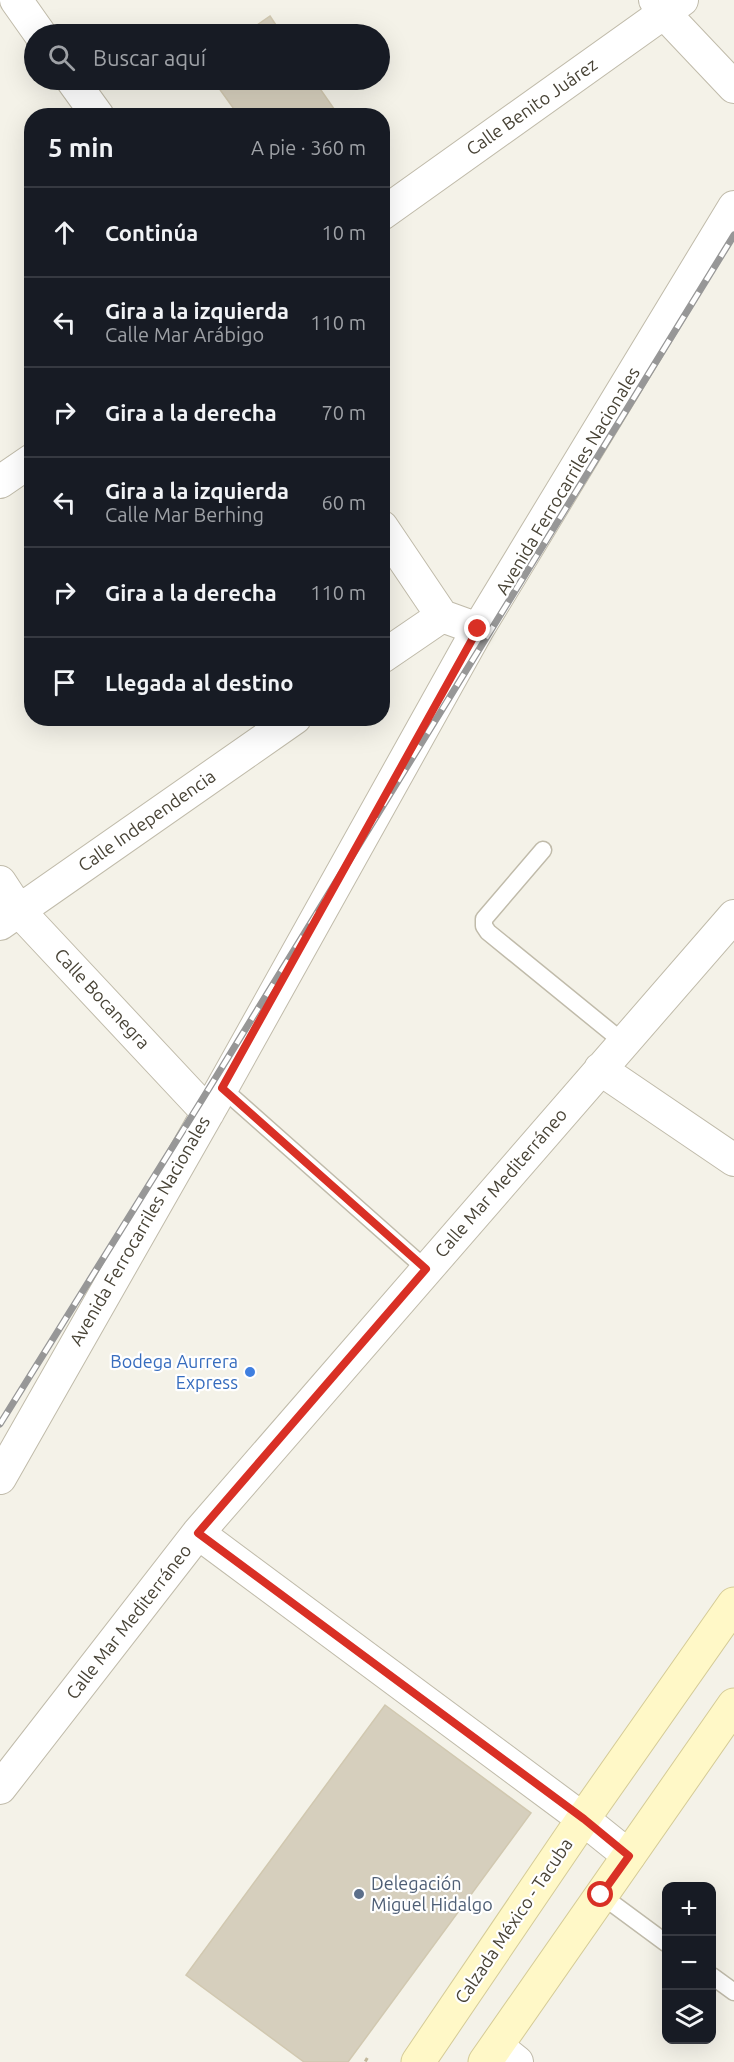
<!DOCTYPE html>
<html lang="es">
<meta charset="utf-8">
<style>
:root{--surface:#171b24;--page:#242831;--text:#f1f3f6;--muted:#9ea1a6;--line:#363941}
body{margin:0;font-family:Ubuntu,sans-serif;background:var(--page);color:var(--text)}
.controls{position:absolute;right:18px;bottom:18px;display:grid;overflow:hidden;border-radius:12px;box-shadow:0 6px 24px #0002}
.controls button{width:54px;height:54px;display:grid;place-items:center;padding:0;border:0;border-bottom:2px solid var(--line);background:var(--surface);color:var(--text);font:30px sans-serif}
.stop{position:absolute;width:18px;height:18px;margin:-14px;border:4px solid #d93025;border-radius:50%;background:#fff}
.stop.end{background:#d93025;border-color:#fff;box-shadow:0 2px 6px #0008}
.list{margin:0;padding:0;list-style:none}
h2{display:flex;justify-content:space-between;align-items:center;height:78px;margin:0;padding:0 24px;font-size:26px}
h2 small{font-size:20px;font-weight:400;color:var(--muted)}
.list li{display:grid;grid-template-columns:39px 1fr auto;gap:18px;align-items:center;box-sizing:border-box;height:90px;padding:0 24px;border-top:2px solid var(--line)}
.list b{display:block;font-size:22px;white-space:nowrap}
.list p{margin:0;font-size:20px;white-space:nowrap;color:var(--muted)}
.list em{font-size:20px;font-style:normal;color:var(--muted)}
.icon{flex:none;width:33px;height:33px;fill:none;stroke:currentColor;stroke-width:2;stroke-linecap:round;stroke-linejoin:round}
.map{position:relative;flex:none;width:734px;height:2062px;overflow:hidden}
.search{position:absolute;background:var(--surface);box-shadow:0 6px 24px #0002;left:24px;top:24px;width:366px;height:66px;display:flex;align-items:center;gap:15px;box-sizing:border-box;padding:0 21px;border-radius:33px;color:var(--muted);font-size:22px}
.panel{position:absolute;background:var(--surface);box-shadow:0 6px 24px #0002;left:24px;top:108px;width:366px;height:618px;border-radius:24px}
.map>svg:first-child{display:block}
.building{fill:#d6cfbd;stroke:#d1c8b0;stroke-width:1.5}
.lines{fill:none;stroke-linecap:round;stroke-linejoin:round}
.lane-casing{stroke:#c0bbaa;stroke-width:19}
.street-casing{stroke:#c0bbaa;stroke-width:34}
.secondary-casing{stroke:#d5cb97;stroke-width:35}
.path{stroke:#c2b89b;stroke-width:4;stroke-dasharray:3 3;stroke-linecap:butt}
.lane{stroke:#fff;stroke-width:16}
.street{stroke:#fff;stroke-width:32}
.secondary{stroke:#fff8c7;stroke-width:33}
.rail-casing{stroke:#979797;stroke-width:7}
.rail{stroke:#fff;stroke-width:4.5;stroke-dasharray:14;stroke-linecap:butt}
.route{stroke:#d93025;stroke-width:8}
.shop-dot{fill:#3f7fe0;stroke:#fff;stroke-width:2}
.service-dot{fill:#5c6f8a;stroke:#fff;stroke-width:2}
.labels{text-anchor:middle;stroke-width:4.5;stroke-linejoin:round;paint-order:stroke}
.street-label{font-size:18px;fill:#484336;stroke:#fff}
.shop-label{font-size:18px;fill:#366cbe;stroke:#fff;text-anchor:end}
.service-label{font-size:18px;fill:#4e5e75;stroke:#fff;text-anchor:start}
</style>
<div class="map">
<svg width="734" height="2062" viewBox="0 0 734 2062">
<rect width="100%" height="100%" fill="#f4f2e8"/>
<path class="building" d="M 270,16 L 282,34 L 244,34 Z
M 213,80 L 314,80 L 339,116 L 239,116 Z
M 385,1705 L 531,1813 L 348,2062 L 304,2062 L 186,1975 Z"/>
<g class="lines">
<g class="lane-casing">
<path id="lane" d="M 543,850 L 484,919 L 484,926 L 488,932 L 623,1042
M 222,1088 L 426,1269
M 601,1895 L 666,1943
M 712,1976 L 734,1992"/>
</g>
<g class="street-casing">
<path id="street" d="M 16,0 L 40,34
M 655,0 L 664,13 L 734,87
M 72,80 L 98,116
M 382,214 L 682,0
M 0,482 L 32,460
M 382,527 L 442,616 L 478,629
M 382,657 L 442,616
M 0,882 L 19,911 L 208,1113
M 0,924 L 295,718
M 600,1069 L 734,1160
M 0,1478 L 222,1088 L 478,629 L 734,207
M 198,1533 L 583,1819 L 629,1856
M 0,1788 L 198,1533 L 734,916
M 497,2046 L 517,2062"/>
</g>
<g class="secondary-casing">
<path id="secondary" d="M 418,2062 L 583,1819 L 734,1604
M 485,2062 L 734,1705"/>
</g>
<path class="path" d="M 365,2059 L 370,2062"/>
<use href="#lane" class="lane"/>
<use href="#street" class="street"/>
<use href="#secondary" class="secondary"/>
<g class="rail-casing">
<path id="rail" d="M 0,1424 L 200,1103 L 734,235"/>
</g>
<use href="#rail" class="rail"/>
</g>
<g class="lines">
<path class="route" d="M 478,629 L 222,1088 L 426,1269 L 198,1533 L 584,1819 L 629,1856 L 601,1895"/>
</g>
<circle class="shop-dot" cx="250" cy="1372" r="6"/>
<circle class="service-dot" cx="359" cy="1894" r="6"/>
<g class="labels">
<g class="street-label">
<text transform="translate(532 107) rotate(-35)" y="6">Calle Benito Juárez</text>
<text transform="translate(568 481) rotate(-59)" y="6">Avenida Ferrocarriles Nacionales</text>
<text transform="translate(147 821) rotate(-35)" y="6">Calle Independencia</text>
<text transform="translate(102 999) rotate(47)" y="6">Calle Bocanegra</text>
<text transform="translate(501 1183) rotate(-49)" y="6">Calle Mar Mediterráneo</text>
<text transform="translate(140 1231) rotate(-60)" y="6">Avenida Ferrocarriles Nacionales</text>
<text transform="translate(129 1622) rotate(-52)" y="6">Calle Mar Mediterráneo</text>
<text transform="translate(514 1921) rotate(-56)" y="6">Calzada México - Tacuba</text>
</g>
<g class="shop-label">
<text x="238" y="1368">Bodega Aurrera<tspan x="238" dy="21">Express</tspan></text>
</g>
<g class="service-label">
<text x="371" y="1890">Delegación<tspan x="371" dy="21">Miguel Hidalgo</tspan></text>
</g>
</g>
</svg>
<div class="controls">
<button>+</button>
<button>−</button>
<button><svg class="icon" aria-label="layers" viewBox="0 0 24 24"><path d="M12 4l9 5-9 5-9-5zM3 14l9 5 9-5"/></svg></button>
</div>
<div class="stop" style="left:601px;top:1895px"></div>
<div class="stop end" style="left:478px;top:629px"></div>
<div class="search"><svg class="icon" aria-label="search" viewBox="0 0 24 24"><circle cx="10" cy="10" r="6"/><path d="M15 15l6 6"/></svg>Buscar aquí</div>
<section class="panel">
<h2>5 min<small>A pie · 360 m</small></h2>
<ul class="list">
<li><svg class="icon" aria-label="ahead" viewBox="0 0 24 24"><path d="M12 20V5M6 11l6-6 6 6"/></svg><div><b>Continúa</b></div><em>10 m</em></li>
<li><svg class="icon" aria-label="left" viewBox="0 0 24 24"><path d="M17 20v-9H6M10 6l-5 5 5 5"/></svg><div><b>Gira a la izquierda</b><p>Calle Mar Arábigo</p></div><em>110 m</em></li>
<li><svg class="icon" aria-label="right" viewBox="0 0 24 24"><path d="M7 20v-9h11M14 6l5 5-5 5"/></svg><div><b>Gira a la derecha</b></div><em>70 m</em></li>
<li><svg class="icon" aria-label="left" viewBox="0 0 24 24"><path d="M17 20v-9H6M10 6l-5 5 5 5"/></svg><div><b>Gira a la izquierda</b><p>Calle Mar Berhing</p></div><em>60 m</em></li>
<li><svg class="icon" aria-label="right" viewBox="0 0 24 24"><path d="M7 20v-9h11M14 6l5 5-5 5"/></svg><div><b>Gira a la derecha</b></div><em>110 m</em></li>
<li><svg class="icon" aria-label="arrive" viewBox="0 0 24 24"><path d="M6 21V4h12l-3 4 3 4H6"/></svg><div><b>Llegada al destino</b></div></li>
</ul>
</section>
</div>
